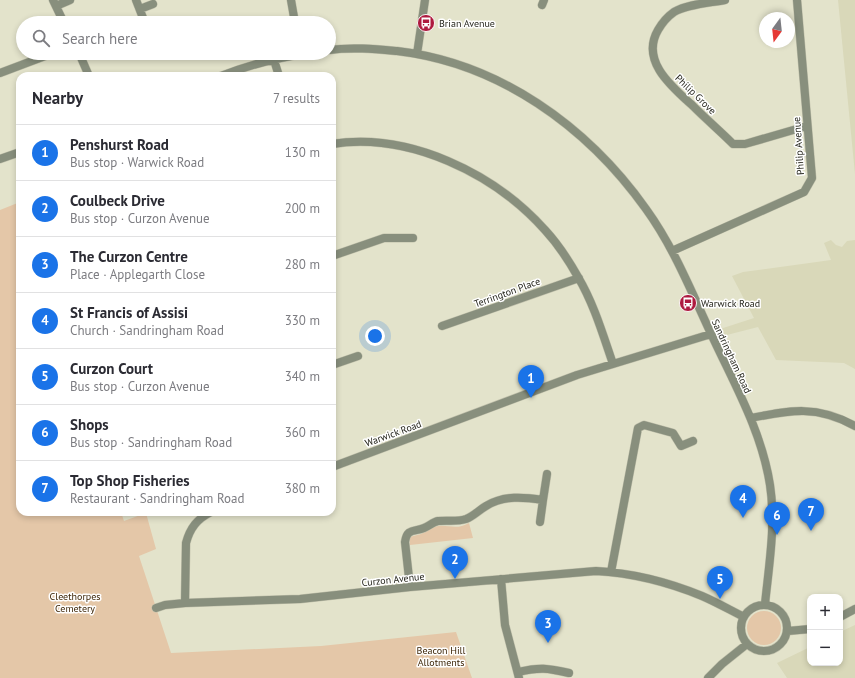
<!DOCTYPE html>
<meta charset="utf-8">
<style>
:root{--surface:#fff;--page:#f7f7f7;--text:#2b2b33;--muted:#7c7c81;--line:#e1e1e2;--accent:#1a73e8}
body{margin:0;font-family:"PT Sans",sans-serif;background:var(--page);color:var(--text)}
.controls{position:absolute;right:12px;bottom:12px;display:grid;overflow:hidden;border-radius:8px;box-shadow:0 2px 6px #0003}
.controls button{width:36px;height:36px;display:grid;place-items:center;padding:0;border:0;border-bottom:1px solid var(--line);background:var(--surface);color:var(--text);font:20px sans-serif}
.compass{position:absolute;left:759px;top:12px;width:36px;height:36px;border-radius:50%;background:var(--surface);box-shadow:0 2px 6px #0003;rotate:195deg}
.you{position:absolute;left:375px;top:336px;width:14px;height:14px;margin:-10px;border:3px solid #fff;border-radius:50%;background:#1a73e8;box-shadow:0 0 0 6px #1a73e833}
.badge{display:grid;place-items:center;width:26px;height:26px;border-radius:50%;background:var(--accent);color:#fff;font-size:13px;font-weight:700}
.pin{position:absolute;translate:-50% -33px;filter:drop-shadow(0 1px 2px #0008)}
.pin::after{content:'';position:absolute;top:21px;width:14px;height:12px;background:inherit;clip-path:polygon(0 0,100% 0,50% 100%)}
.list{margin:0;padding:0;list-style:none}
h2{display:flex;justify-content:space-between;align-items:center;height:52px;margin:0;padding:0 16px;font-size:17px}
h2 small{font-size:13px;font-weight:400;color:var(--muted)}
.list li{display:grid;grid-template-columns:26px 1fr auto;gap:12px;align-items:center;box-sizing:border-box;height:56px;padding:0 16px;border-top:1px solid var(--line)}
.list b{display:block;font-size:15px;white-space:nowrap}
.list p{margin:0;font-size:13px;white-space:nowrap;color:var(--muted)}
.list em{font-size:13px;font-style:normal;color:var(--muted)}
.icon{flex:none;width:22px;height:22px;fill:none;stroke:currentColor;stroke-width:2;stroke-linecap:round;stroke-linejoin:round}
.map{position:relative;flex:none;width:855px;height:678px;overflow:hidden}
.search{position:absolute;background:var(--surface);box-shadow:0 2px 6px #0003;left:16px;top:16px;width:320px;height:44px;display:flex;align-items:center;gap:10px;box-sizing:border-box;padding:0 14px;border-radius:22px;color:var(--muted);font-size:15px}
.panel{position:absolute;background:var(--surface);box-shadow:0 2px 6px #0003;left:16px;top:72px;width:320px;height:444px;border-radius:12px}
.map>svg:first-child{display:block}
.built{fill:#d9d8b9}
.green{fill:#e4c7a8}
.lines{fill:none;stroke-linecap:round;stroke-linejoin:round}
.minor-casing{stroke:#c1c1ac;stroke-width:9}
.minor{stroke:#888f7d;stroke-width:8}
.labels{text-anchor:middle;stroke-width:3;stroke-linejoin:round;paint-order:stroke}
.poi-label{font-size:10px;fill:#26261d;stroke:#fff;text-anchor:start}
.street-label{font-size:10px;fill:#26261d;stroke:#fff}
.park-label{font-size:10px;fill:#3c2507;stroke:#fff}
</style>
<div class="map">
<svg width="855" height="678" viewBox="0 0 855 678">
<rect width="100%" height="100%" fill="#e3e3cb"/>
<path class="built" d="M 838,0 L 855,0 L 855,174 Z
M 831,240 L 836,245 L 842,247 L 847,241 L 855,240 L 855,369 L 844,363 L 776,360 L 758,327 L 719,337 L 717,330 L 754,318 L 732,276 L 743,272 L 831,260 L 824,243 Z
M 855,625 L 855,678 L 787,678 L 777,663 L 810,647 L 810,663 L 840,663 L 840,632 Z"/>
<path class="green" d="M 20,202 L 20,512 L 121,512 L 124,521 L 146,513 L 156,549 L 139,556 L 171,653 L 321,646 L 456,632 L 472,678 L 0,678 L 0,210 Z
M 469,523 L 473,538 L 410,545 L 409,538 C 413,535 416,536 421,534 C 426,532 432,527 438,526 C 450,525 457,530 469,523 Z
M747 628a17 17 0 1 1 34 0a17 17 0 1 1-34 0Z"/>
<g class="lines">
<g class="minor-casing">
<path id="minor" d="M 53,0 L 64,23
M 136,0 L 145,23
M 291,0 L 295,23
M 725,0 C 709,3 688,4 674,12 C 667,17 662,23 658,30 C 640,61 672,87 693,106 C 706,119 720,131 733,144 L 745,144 L 807,126
M 542,5 L 544,0
M 56,6 L 70,0
M 140,9 L 153,4
M 329,50 C 352,47 374,49 397,51 C 499,63 587,126 646,209 C 675,249 693,296 714,340 C 736,387 762,433 770,485 C 776,524 769,565 765,604
M 79,53 L 89,76
M 417,54 L 425,0
M 274,60 L 279,76
M 0,73 L 53,53
M 221,76 C 249,65 280,57 310,53
M 332,144 C 409,132 494,173 545,230 C 558,244 569,261 578,277 C 594,304 603,335 613,364
M 0,159 L 20,152
M 672,251 L 804,192 L 812,178 L 797,0
M 332,256 L 384,238 L 413,238
M 442,326 L 579,278
M 332,365 L 358,356
M 751,418 C 791,410 817,405 855,426
M 332,467 L 577,375 L 711,334
M 543,500 L 547,474
M 611,572 L 638,428 L 644,425 L 673,433 L 681,446 L 693,441
M 501,579 L 505,625 L 519,678
M 410,587 L 405,542 C 407,528 414,532 424,528 C 429,526 433,522 438,521 C 448,520 457,522 466,519 C 474,516 479,510 486,506 C 504,495 524,497 543,500 L 540,522
M 185,603 L 186,543 C 190,528 197,519 211,512
M741 628a23 23 0 1 1 46 0a23 23 0 1 1-46 0Z
M 156,608 L 165,605 L 185,603 L 300,599 L 410,587 L 596,571 C 633,573 668,582 702,596 C 716,602 730,610 744,617
M 840,617 L 855,609
M 788,631 L 810,629
M 518,672 C 540,667 547,668 569,673
M 708,678 L 722,664 L 747,644"/>
</g>
<use href="#minor" class="minor"/>
</g>
<defs>
<g id="bus-disc" transform="scale(0.9)"><circle r="9.5" fill="#ae1a3f" stroke="#fff"/><path d="M-5-6H5V4H4V6H2V4H-2V6H-4V4H-5ZM-3.5-4V0h7V-4ZM-3.5 1.2v1.5H-2V1.2ZM2 1.2v1.5H3.5V1.2Z" fill="#fff"/></g>
</defs>
<g fill-rule="evenodd">
<use href="#bus-disc" x="426" y="23"/>
<use href="#bus-disc" x="688" y="303"/>
</g>
<g class="labels">
<g class="poi-label">
<text x="439" y="27">Brian Avenue</text>
<text x="701" y="307">Warwick Road</text>
</g>
<g class="street-label">
<text transform="translate(696 94) rotate(44)" y="4">Philip Grove</text>
<text transform="translate(798 146) rotate(-94)" y="4">Philip Avenue</text>
<text transform="translate(507 292) rotate(-20)" y="4">Terrington Place</text>
<text transform="translate(732 356) rotate(65)" y="4">Sandringham Road</text>
<text transform="translate(393 433) rotate(-20)" y="4">Warwick Road</text>
<text transform="translate(393 579) rotate(-6)" y="4">Curzon Avenue</text>
</g>
<g class="park-label">
<text x="75" y="600">Cleethorpes<tspan x="75" dy="12">Cemetery</tspan></text>
<text x="441" y="654">Beacon Hill<tspan x="441" dy="12">Allotments</tspan></text>
</g>
</g>
</svg>
<div class="controls">
<button>+</button>
<button>−</button>
</div>
<svg class="compass" viewBox="-18 -18 36 36"><path d="M0-13l5 13h-10z" fill="#e53935"/><path d="M0 13l5-13h-10z" fill="#7c7c81"/></svg>
<div class="you"></div>
<div class="pin badge" style="left:531px;top:398px">1</div>
<div class="pin badge" style="left:455px;top:579px">2</div>
<div class="pin badge" style="left:548px;top:643px">3</div>
<div class="pin badge" style="left:743px;top:518px">4</div>
<div class="pin badge" style="left:720px;top:599px">5</div>
<div class="pin badge" style="left:777px;top:535px">6</div>
<div class="pin badge" style="left:811px;top:531px">7</div>
<div class="search"><svg class="icon" aria-label="search" viewBox="0 0 24 24"><circle cx="10" cy="10" r="6"/><path d="M15 15l6 6"/></svg>Search here</div>
<section class="panel">
<h2>Nearby<small>7 results</small></h2>
<ul class="list">
<li><span class="badge">1</span><div><b>Penshurst Road</b><p>Bus stop · Warwick Road</p></div><em>130 m</em></li>
<li><span class="badge">2</span><div><b>Coulbeck Drive</b><p>Bus stop · Curzon Avenue</p></div><em>200 m</em></li>
<li><span class="badge">3</span><div><b>The Curzon Centre</b><p>Place · Applegarth Close</p></div><em>280 m</em></li>
<li><span class="badge">4</span><div><b>St Francis of Assisi</b><p>Church · Sandringham Road</p></div><em>330 m</em></li>
<li><span class="badge">5</span><div><b>Curzon Court</b><p>Bus stop · Curzon Avenue</p></div><em>340 m</em></li>
<li><span class="badge">6</span><div><b>Shops</b><p>Bus stop · Sandringham Road</p></div><em>360 m</em></li>
<li><span class="badge">7</span><div><b>Top Shop Fisheries</b><p>Restaurant · Sandringham Road</p></div><em>380 m</em></li>
</ul>
</section>
</div>
